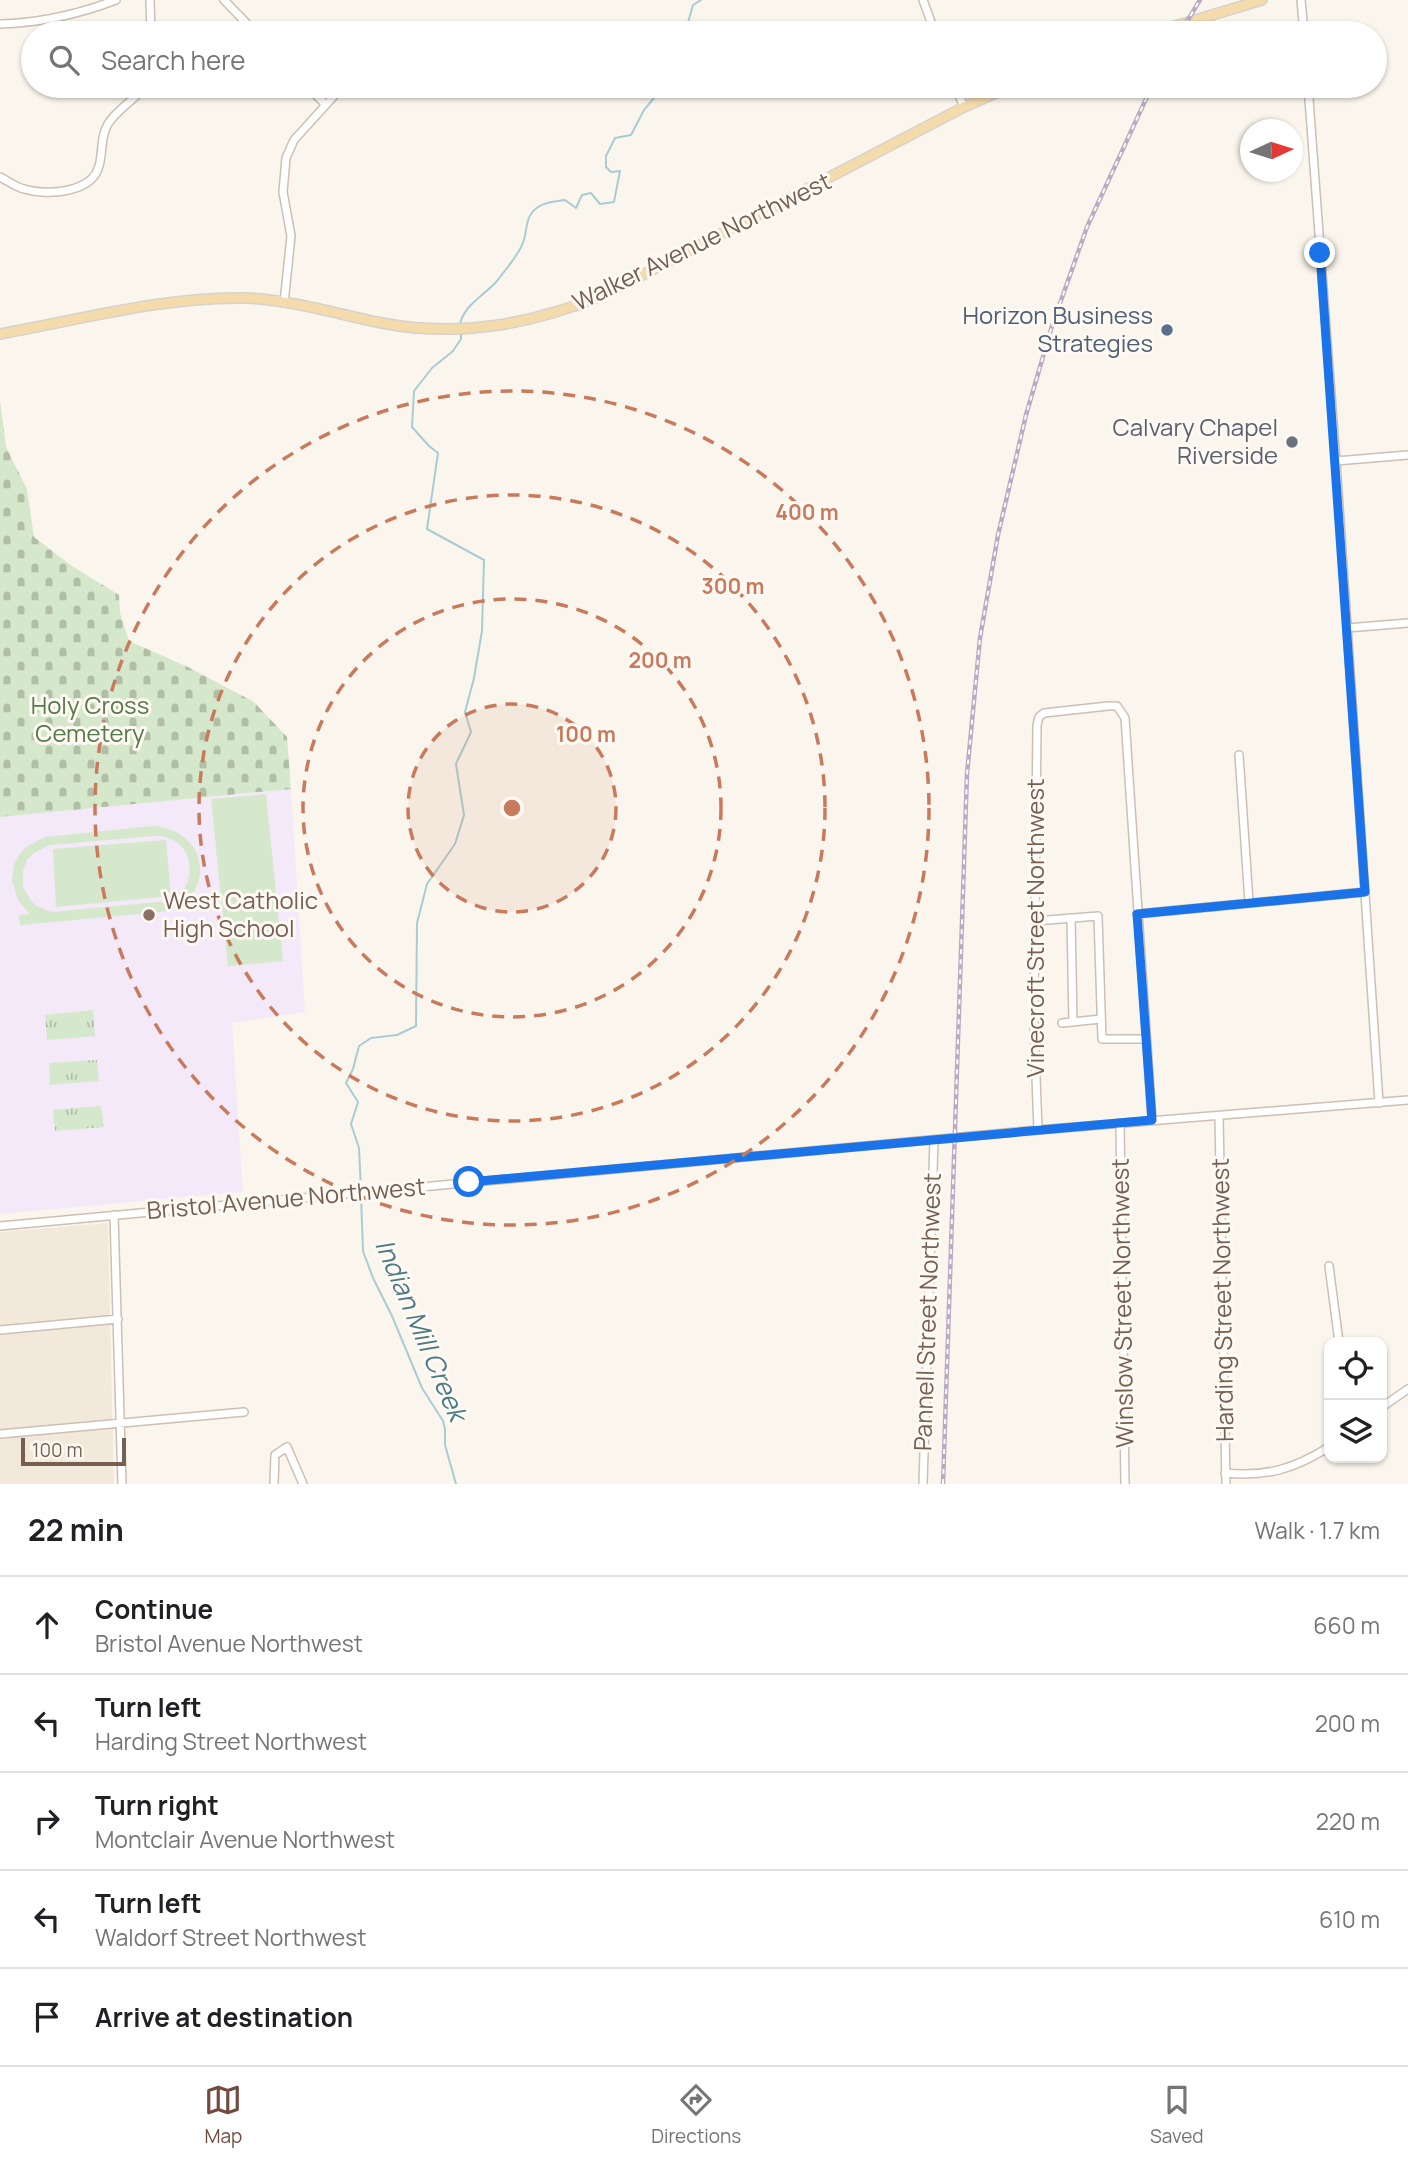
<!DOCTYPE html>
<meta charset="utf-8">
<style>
:root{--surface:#fff;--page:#f2f2f2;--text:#202124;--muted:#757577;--line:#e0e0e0;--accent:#734b3e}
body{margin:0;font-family:Manrope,sans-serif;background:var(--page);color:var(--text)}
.controls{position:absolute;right:21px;bottom:21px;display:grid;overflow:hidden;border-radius:14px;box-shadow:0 2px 5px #0004}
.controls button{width:63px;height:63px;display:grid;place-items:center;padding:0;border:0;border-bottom:2px solid var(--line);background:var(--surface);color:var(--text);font:35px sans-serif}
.compass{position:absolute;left:1240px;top:119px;width:63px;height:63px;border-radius:50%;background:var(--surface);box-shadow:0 2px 5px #0004;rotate:86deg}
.scale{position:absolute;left:21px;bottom:18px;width:105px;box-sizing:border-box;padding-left:7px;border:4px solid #755f51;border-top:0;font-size:19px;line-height:24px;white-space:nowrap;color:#755f51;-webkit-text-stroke:5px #fefaf3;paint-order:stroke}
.stop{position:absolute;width:21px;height:21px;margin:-16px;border:5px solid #1a73e8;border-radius:50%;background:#fff}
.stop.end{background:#1a73e8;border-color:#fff;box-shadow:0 2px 7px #0008}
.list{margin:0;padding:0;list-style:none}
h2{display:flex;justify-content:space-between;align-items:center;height:91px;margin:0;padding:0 28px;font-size:30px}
h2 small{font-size:23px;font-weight:400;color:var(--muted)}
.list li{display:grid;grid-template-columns:46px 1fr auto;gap:21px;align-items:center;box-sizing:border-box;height:98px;padding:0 28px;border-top:2px solid var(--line)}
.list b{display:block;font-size:26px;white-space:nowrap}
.list p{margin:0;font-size:23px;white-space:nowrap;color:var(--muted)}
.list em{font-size:23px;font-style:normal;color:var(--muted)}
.icon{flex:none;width:38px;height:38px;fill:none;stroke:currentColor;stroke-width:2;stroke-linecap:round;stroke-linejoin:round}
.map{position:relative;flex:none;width:1408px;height:1484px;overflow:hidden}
.search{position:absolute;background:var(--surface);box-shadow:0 2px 5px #0004;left:21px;right:21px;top:21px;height:77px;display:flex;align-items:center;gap:18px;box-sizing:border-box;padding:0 24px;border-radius:38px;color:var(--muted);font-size:26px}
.sheet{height:581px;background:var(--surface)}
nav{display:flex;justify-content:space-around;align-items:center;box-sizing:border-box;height:98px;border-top:2px solid var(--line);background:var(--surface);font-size:19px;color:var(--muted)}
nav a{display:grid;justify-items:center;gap:4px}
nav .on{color:var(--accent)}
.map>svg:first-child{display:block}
.residential{fill:#f2e9db}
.education{fill:#f3e9f8}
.grass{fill:url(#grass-tufts)}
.cemetery{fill:url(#cemetery-stones)}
.park{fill:#d6e8cb;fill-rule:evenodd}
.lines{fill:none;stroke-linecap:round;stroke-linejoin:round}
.stream{stroke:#a9ccd4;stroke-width:2}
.minor-casing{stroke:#cdbfb3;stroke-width:10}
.major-casing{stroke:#d8d2ce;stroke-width:12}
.minor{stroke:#fff;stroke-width:7}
.major{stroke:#f3dbac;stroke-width:9}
.rail-casing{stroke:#baaac5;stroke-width:4.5}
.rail{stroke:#fefaf3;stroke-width:2;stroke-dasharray:5;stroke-linecap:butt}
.route{stroke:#1a73e8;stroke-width:9}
.ring{fill:none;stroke:#c97a5c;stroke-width:3.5;stroke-dasharray:12 9}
.service-dot{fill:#5c6f8a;stroke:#fefaf3;stroke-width:2.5}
.worship-dot{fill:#6b7280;stroke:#fefaf3;stroke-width:2.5}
.education-dot{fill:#8d6e63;stroke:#fefaf3;stroke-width:2.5}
.labels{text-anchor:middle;stroke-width:6;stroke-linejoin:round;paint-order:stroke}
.street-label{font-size:24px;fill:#755f51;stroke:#fefaf3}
.service-label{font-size:24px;fill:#4e5e75;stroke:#fefaf3;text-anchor:end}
.worship-label{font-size:24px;fill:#5b616d;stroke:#fefaf3;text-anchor:end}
.park-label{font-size:24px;fill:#55794a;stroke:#fefaf3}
.education-label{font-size:24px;fill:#785e54;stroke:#fefaf3;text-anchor:start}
.water-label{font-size:26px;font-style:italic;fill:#4c7a85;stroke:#fefaf3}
.centre{fill:#c97a5c;stroke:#fefaf3;stroke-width:3.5}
.ring-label{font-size:21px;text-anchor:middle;font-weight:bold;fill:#c97a5c;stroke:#fefaf3;stroke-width:6;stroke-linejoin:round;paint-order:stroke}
</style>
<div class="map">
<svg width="1408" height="1484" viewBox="0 0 1408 1484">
<defs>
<pattern id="grass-tufts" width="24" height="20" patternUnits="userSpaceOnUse" patternTransform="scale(1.75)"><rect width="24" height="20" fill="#d6e8cb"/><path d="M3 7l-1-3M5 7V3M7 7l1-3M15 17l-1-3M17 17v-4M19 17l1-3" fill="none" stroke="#b2bfa7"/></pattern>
<pattern id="cemetery-stones" width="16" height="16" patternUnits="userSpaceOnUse" patternTransform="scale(1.75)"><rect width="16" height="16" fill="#d6e8cb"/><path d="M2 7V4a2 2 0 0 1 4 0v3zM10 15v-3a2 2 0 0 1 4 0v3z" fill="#b2bfa7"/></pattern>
</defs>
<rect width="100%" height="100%" fill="#fbf6ed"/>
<path class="residential" d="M 108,1223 L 114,1484 L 0,1484 L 0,1232 Z"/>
<path class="education" d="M 291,789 L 305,1012 L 232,1023 L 243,1192 L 0,1214 L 0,817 Z"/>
<path class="grass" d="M 93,1010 L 95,1036 L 47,1040 L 45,1015 Z
M 97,1060 L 99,1081 L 50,1085 L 49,1063 Z
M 101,1106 L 104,1127 L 55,1131 L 53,1110 Z"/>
<path class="cemetery" d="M 0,400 L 6,447 L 27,489 L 34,537 L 72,566 L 119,595 L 120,613 L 129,641 L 188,667 L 254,702 L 287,737 L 291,789 L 0,817 Z"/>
<path class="park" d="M 266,794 L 283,961 L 228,966 L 211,799 Z
M 153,826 C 214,830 215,905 160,912 L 20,925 L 19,915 L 30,914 L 18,900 L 12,880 L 14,865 L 19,855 L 26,847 L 45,837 ZM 154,836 C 162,836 169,837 176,842 C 191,851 195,877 182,891 C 179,895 173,898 168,901 L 52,912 L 36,906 L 31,901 L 23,887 L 23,871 L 27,860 L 34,853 L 50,845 Z
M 166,840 L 171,896 L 56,907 L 53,849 Z"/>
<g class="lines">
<path class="stream" d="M 685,33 L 693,5 L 701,0
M 460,326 C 461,307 486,294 497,281 C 505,270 517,257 522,245 C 527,235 525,222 531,214 C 539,202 553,202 565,200 L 576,208 L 582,195 L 591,193 L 600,204 L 614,202 L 620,171 L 611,172 L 606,167 L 606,156 L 615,138 L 631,135 L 644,110 L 664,86
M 361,1190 L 359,1148 L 351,1124 L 358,1102 L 346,1083 L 353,1069 L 359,1046 L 371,1038 L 397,1035 L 416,1026 L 417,923 L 427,884 L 455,844 L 464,815 L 456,764 L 471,732 L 465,712 L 474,678 L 482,631 L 484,560 L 427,529 L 438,453 L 429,446 L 412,427 L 414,391 L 432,368 L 453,351 L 461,339 L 461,331
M 361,1196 L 363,1251 L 373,1278 L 392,1316 L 422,1388 L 443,1421 L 445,1429 L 445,1445 L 456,1484"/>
<g class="minor-casing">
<path id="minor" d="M 150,0 L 151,33
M 224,0 L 256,33
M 923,0 L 935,33
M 1301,0 L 1304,33
M 0,24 C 39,23 79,14 116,0
M 307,86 L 325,104
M 955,86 L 964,107
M 1308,86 L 1336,461 L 1379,1103
M 0,177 C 8,181 16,187 24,189 C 47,196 92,193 99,166 C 103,153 100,137 108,124 C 117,109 134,101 145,86
M 284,303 L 291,236 L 283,192 L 286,158 L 294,140 L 343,86
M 1336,461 L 1408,455
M 1347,628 L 1408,623
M 1239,755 L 1249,902
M 1137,914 L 1365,892
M 1071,918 L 1073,1022
M 1035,921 L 1098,916 L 1102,1039 L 1145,1039
M 1062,1023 L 1101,1019
M 1219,1116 L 1226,1484
M 1120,1123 L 1125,1484
M 1038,1130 L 1034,1024 L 1037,725 L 1039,717 L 1044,713 L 1108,706 L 1117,706 L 1125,718 L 1152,1120
M 114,1215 L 122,1484
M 0,1226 L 1038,1130 L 1408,1100
M 1329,1266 L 1339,1342
M 0,1330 L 118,1319
M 1382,1407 L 1408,1389
M 0,1434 L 244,1412
M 1225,1473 C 1267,1477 1294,1469 1329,1447
M 274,1484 L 275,1455 L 287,1447 L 303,1484
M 923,1484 L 934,1140"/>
</g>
<g class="major-casing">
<path id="major" d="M 1152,33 L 1262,0
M 0,334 C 78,320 167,296 246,298 C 292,300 337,314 382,323 C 459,338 532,324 604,295 L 964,107 L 1012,86"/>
</g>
<use href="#minor" class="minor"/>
<use href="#major" class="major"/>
<g class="rail-casing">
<path id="rail" d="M 1180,33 L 1200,0
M 943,1484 L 967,774 L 980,638 L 998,535 L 1026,415 L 1052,326 L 1087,227 L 1152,86"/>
</g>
<use href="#rail" class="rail"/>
</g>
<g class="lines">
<path class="route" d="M 469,1182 L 1152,1120 L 1137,914 L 1365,892 L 1320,253"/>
</g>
<circle cx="512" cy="808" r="104" fill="#c97a5c" fill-opacity=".12"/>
<g class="ring">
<circle cx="512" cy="808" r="104"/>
<circle cx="512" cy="808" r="209"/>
<circle cx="512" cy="808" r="313"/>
<circle cx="512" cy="808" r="417"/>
</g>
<circle class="service-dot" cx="1167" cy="330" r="7"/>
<circle class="worship-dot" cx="1292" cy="442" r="7"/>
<circle class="education-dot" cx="149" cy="915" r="7"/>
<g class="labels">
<g class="street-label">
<text transform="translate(702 242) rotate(-26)" y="8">Walker Avenue Northwest</text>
<text transform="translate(1036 928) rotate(-90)" y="8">Vinecroft Street Northwest</text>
<text transform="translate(286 1199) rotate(-5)" y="8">Bristol Avenue Northwest</text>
<text transform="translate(1223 1300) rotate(-91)" y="8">Harding Street Northwest</text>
<text transform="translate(1123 1303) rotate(-91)" y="8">Winslow Street Northwest</text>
<text transform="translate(928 1312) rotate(-88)" y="8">Pannell Street Northwest</text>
</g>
<g class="service-label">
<text x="1153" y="324">Horizon Business<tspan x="1153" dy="28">Strategies</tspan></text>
</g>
<g class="worship-label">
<text x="1278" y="436">Calvary Chapel<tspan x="1278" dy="28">Riverside</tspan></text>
</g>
<g class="park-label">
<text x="90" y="714">Holy Cross<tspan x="90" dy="28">Cemetery</tspan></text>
</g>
<g class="education-label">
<text x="163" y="909">West Catholic<tspan x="163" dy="28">High School</tspan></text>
</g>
<g class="water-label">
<text transform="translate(421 1330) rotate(67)" y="9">Indian Mill Creek</text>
</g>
</g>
<circle cx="512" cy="808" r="10" class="centre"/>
<g class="ring-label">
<text x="807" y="520">400 m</text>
<text x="733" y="594">300 m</text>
<text x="660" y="668">200 m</text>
<text x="586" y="742">100 m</text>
</g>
</svg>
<div class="controls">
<button><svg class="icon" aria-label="locate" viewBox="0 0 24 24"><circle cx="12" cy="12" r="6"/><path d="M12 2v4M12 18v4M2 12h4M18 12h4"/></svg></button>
<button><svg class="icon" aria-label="layers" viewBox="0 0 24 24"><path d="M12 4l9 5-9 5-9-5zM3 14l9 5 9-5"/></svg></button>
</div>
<svg class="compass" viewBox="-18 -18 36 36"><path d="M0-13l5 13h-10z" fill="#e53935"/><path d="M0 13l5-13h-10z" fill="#757577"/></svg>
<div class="scale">100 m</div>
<div class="stop" style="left:469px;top:1182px"></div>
<div class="stop end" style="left:1320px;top:253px"></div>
<div class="search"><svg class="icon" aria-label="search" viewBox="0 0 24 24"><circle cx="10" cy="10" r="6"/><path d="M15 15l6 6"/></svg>Search here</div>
</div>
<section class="sheet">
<h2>22 min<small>Walk · 1.7 km</small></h2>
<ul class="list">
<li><svg class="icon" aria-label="ahead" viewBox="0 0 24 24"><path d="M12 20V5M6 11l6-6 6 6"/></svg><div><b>Continue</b><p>Bristol Avenue Northwest</p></div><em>660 m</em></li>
<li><svg class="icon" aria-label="left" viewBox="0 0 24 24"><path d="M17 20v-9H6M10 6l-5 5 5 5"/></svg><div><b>Turn left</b><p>Harding Street Northwest</p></div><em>200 m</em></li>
<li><svg class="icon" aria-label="right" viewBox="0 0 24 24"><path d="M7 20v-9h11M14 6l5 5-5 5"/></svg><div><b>Turn right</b><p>Montclair Avenue Northwest</p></div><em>220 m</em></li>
<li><svg class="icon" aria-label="left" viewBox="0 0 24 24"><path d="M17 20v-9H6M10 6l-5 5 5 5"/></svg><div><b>Turn left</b><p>Waldorf Street Northwest</p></div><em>610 m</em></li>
<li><svg class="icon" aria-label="arrive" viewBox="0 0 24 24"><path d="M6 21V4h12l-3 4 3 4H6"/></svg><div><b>Arrive at destination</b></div></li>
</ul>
</section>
<nav>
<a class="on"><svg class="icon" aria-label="map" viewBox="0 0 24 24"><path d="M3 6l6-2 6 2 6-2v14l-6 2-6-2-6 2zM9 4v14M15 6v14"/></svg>Map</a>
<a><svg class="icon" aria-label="directions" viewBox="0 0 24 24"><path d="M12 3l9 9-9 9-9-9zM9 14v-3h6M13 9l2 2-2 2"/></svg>Directions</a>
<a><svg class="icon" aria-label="saved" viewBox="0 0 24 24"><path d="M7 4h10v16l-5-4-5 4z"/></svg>Saved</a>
</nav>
